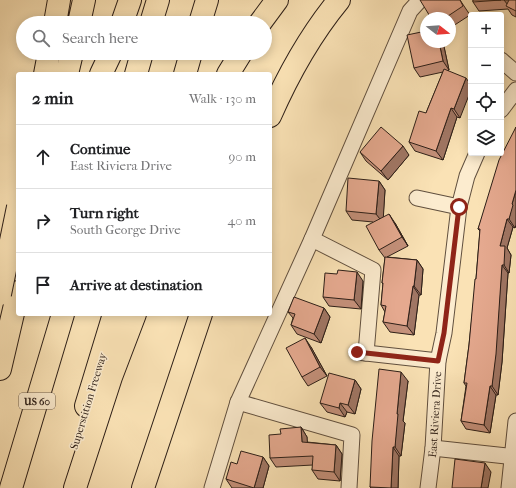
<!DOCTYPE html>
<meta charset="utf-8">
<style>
:root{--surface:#fff;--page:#f2f2f2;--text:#202124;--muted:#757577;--line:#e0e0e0}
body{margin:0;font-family:"IM FELL French Canon",serif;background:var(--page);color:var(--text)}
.controls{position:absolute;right:12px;top:12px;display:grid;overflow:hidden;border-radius:4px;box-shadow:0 2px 10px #0003}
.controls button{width:36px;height:36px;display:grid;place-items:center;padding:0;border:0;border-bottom:1px solid var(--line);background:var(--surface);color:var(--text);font:20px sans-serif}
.compass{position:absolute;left:420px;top:12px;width:36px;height:36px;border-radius:50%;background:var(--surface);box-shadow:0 2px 10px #0003;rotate:107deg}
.stop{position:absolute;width:12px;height:12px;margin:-9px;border:3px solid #8f2418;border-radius:50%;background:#fff}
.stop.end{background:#8f2418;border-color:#fff;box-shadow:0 1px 4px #0008}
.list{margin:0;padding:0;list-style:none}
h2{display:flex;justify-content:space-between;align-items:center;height:52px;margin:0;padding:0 16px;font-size:17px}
h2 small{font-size:13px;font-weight:400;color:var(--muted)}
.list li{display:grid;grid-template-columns:26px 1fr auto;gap:12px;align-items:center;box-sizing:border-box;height:64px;padding:0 16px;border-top:1px solid var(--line)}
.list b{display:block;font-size:15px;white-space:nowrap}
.list p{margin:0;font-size:13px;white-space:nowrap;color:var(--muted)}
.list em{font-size:13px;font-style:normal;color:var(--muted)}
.icon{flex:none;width:22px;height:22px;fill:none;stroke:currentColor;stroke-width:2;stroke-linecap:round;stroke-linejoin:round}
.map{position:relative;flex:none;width:516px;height:488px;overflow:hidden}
.search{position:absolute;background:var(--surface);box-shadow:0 2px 10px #0003;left:16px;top:16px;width:256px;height:44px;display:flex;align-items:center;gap:10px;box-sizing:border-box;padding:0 14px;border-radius:22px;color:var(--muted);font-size:15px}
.panel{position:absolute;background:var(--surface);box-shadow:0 2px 10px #0003;left:16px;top:72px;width:256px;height:244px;border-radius:4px}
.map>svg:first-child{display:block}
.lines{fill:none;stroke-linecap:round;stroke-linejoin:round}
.minor-casing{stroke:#604f3e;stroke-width:17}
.highway-casing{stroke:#2c1e17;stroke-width:24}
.minor{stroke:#fceccf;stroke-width:15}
.highway{stroke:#fae2b5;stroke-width:22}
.highway-bridge-casing{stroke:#2c1e17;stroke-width:24;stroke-linecap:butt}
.highway-bridge{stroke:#fae2b5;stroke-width:22}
.wall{fill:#c5917b;stroke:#2c1e17}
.shaded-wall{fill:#a07664;stroke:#2c1e17}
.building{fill:#e5a98f;stroke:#2c1e17}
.route{stroke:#8f2418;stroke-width:5}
.labels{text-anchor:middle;stroke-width:3;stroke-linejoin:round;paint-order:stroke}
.shield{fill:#fceccf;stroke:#6a5c4e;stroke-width:1}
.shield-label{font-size:10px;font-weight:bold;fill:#2c1e17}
.street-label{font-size:11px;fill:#2c1e17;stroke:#fceccf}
</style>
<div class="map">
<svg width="516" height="488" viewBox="0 0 516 488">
<rect width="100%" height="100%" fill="#fae2b5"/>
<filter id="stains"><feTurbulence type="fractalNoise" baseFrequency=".005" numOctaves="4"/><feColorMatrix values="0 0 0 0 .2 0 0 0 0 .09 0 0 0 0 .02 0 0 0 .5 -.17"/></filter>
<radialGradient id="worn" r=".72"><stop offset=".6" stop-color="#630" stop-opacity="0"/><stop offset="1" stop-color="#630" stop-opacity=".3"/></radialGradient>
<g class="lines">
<g class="minor-casing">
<g id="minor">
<path d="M 501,60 L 516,73"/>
<path d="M 501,110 L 516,90"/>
<path d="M 417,198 L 459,207"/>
<path d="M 312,239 L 373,270 L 366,353"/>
<path d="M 357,352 L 438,361"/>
<path d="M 238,402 L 352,435 L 349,488"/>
<path d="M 433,448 L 516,457"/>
<path d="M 212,488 L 238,402 L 312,239 L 410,11 L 420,0"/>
<path id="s1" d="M 428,488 L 433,448 L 438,361 L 444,333 L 459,207 L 467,176 L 477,153"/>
<path d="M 509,488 L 516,421"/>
</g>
</g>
<g class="highway-casing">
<path id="highway" d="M 55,23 L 59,0
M 79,23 L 84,0
M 122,23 L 130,0
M 151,23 L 158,0
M 200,23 L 207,0
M 260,23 L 277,0
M 45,74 L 49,53
M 67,74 L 72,53
M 101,74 L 111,53
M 136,74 L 142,53
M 185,74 L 191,53
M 228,74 L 241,53
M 270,116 C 288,75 311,34 339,0
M 0,369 L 18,292
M 86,406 L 114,314
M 11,488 L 63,314
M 75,488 L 111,377 L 135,314
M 143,488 L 201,314"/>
</g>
<use href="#minor" class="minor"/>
<use href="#highway" class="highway"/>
<g class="highway-bridge-casing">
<path id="highway-bridge" d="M 0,294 L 18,207"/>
</g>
<use href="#highway-bridge" class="highway-bridge"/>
</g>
<path class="wall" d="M 460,0 L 470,15 L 450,28 L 450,18 L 431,18 Z
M 473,0 L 516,0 L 516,17 L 512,15 L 508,9 L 479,11 L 473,2 Z
M 443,42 L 449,70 L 448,71 L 460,118 L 457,117 L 443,160 L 415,151 L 409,142 L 426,113 L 443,72 L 420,77 L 414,68 Z
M 516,127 L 515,228 L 513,227 L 507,248 L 511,255 L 509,273 L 508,273 L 502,362 L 498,395 L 496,395 L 490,433 L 466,429 L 461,421 L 466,386 L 464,383 L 469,345 L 476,279 L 480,231 L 478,229 Z
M 360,152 L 409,155 L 388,180 L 366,161 Z
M 379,181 L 385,190 L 383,217 L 395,223 L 408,246 L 387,257 L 417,260 L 423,269 L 421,295 L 419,295 L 414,335 L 390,332 L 383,322 L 385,312 L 381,305 L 383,284 L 382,283 L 385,258 L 379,250 L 373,222 L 352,220 L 346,211 Z
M 363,281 L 361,309 L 329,306 L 323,297 Z
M 324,308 L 330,317 L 321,343 L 297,334 L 291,325 L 293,318 L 288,312 Z
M 311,347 L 327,376 L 308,386 L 302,377 Z
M 355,380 L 361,389 L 355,414 L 347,412 L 345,417 L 327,412 L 320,403 Z
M 408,381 L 403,421 L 405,423 L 401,456 L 399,456 L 398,488 L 371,488 L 370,487 Z
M 301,427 L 307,437 L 307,442 L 336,445 L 342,454 L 340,481 L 318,479 L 312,470 L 313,465 L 276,467 L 270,458 L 281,434 Z
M 263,457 L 269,466 L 263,488 L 232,488 L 226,479 L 237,464 Z"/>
<path class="shaded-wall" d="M 504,0 L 510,0 L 511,9 Z
M 439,42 L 443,42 L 449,70 L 443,61 Z
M 466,78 L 471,85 L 471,90 L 460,118 L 454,109 Z
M 451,108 L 457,117 L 443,160 L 436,151 Z
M 403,146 L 409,155 L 388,180 L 381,171 Z
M 379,181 L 385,190 L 383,223 L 376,214 Z
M 516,190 L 516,225 L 515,228 L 509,219 L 512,204 Z
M 389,214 L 395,223 L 408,246 L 402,237 Z
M 507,219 L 513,227 L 507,248 L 511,255 L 509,273 L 504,265 L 500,246 Z
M 417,260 L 423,269 L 421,295 L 414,286 Z
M 502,265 L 508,273 L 502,362 L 498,395 L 492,386 Z
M 357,272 L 363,281 L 361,309 L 354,300 Z
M 413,286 L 419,295 L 414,335 L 407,326 Z
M 324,308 L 330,317 L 321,343 L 314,334 Z
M 305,338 L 311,347 L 327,376 L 320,367 Z
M 401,372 L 408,381 L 403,421 L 405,423 L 401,456 L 395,447 L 397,414 Z
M 355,380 L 361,389 L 355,414 L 348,405 Z
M 490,386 L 496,395 L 490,433 L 484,425 Z
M 340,403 L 347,412 L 345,417 L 339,408 Z
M 301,427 L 307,437 L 308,451 L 302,442 Z
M 336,445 L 342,454 L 340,481 L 334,472 Z
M 393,447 L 399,456 L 398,488 L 391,488 Z
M 263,457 L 269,466 L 263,488 L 254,488 Z
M 485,463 L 491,472 L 488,488 L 481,488 Z"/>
<path class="building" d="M 420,0 L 460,0 L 463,6 L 445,18 L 431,18 Z
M 473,0 L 501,0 L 473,2 Z
M 509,0 L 516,0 L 516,11 L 506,6 Z
M 426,31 L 426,42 L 439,42 L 443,61 L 414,68 L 407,35 Z
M 444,69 L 466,78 L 454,109 L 451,108 L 436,151 L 409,142 L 419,111 L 426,113 Z
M 381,127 L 403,146 L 381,171 L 360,152 Z
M 516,127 L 516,190 L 512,204 L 513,205 L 509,219 L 507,219 L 500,246 L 505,246 L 504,265 L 502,265 L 496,354 L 492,386 L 490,386 L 484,425 L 461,421 L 467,383 L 464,383 L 469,345 L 475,279 L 476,279 L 480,229 L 478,229 L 499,160 Z
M 348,178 L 379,181 L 376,214 L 346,211 Z
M 389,214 L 402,237 L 379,250 L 366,226 Z
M 385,257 L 417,260 L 414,286 L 413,286 L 407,326 L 383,322 L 386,306 L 381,305 L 383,283 L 382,283 Z
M 338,270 L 357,272 L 354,300 L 323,297 L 325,273 L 337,274 Z
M 294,297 L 324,308 L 314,334 L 291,325 L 295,314 L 288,312 Z
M 305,338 L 320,367 L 302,377 L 286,348 Z
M 379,369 L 401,372 L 397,414 L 398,414 L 395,447 L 393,447 L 391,488 L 370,487 L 372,441 Z
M 329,373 L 355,380 L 348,405 L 340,403 L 339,408 L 320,403 Z
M 301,427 L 302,442 L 336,445 L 334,472 L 312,470 L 313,456 L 270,458 L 269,435 L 281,434 L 280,429 Z
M 241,451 L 263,457 L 254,488 L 226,479 L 231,462 L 237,464 Z
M 455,459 L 485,463 L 481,488 L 452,488 Z"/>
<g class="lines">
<path class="route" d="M 357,352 L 438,361 L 444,333 L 459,207"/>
</g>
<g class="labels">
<rect class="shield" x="19" y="393" width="36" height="16" rx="3"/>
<g class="shield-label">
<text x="37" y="405">US 60</text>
</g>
<g class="street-label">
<text transform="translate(88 401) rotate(-73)" y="4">Superstition Freeway</text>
<text dy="4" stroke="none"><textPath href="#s1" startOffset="74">East Riviera Drive</textPath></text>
</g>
</g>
<rect width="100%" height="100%" filter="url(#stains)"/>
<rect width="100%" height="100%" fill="url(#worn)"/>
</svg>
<div class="controls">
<button>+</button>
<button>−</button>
<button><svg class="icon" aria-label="locate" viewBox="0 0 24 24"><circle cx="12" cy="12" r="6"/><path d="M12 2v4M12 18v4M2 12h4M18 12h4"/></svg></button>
<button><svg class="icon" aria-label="layers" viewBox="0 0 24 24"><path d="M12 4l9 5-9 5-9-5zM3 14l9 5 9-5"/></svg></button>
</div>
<svg class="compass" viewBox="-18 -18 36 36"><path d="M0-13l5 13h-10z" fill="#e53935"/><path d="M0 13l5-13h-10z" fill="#757577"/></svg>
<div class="stop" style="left:459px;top:207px"></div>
<div class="stop end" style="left:357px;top:352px"></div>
<div class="search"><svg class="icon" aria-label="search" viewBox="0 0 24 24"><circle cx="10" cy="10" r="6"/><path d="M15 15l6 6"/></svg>Search here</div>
<section class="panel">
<h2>2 min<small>Walk · 130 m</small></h2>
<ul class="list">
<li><svg class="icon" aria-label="ahead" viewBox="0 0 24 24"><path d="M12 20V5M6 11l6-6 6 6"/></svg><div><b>Continue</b><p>East Riviera Drive</p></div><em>90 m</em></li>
<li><svg class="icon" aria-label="right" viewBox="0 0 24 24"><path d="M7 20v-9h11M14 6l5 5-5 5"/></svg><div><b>Turn right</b><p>South George Drive</p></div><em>40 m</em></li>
<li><svg class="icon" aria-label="arrive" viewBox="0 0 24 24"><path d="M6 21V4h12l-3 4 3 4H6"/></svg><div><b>Arrive at destination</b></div></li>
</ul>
</section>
</div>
